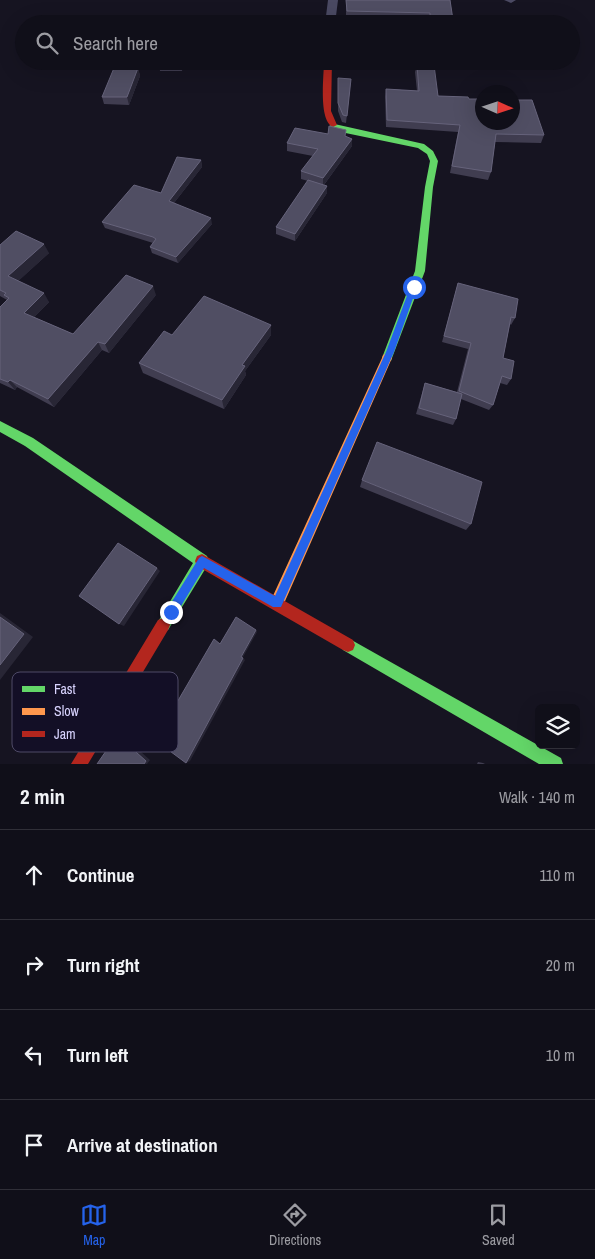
<!DOCTYPE html>
<meta charset="utf-8">
<style>
:root{--surface:#100f19;--page:#1e1d26;--text:#f1f3f6;--muted:#9c9ca2;--line:#302f38;--accent:#2563eb}
body{margin:0;font-family:"Archivo Narrow",sans-serif;background:var(--page);color:var(--text)}
.controls{position:absolute;right:15px;bottom:15px;display:grid;overflow:hidden;border-radius:8px;box-shadow:0 5px 20px #0002}
.controls button{width:45px;height:45px;display:grid;place-items:center;padding:0;border:0;border-bottom:1px solid var(--line);background:var(--surface);color:var(--text);font:25px sans-serif}
.compass{position:absolute;left:475px;top:85px;width:45px;height:45px;border-radius:50%;background:var(--surface);box-shadow:0 5px 20px #0002;rotate:93deg}
.stop{position:absolute;width:15px;height:15px;margin:-11px;border:4px solid #2563eb;border-radius:50%;background:#fff}
.stop.end{background:#2563eb;border-color:#fff;box-shadow:0 1px 5px #0008}
.list{margin:0;padding:0;list-style:none}
h2{display:flex;justify-content:space-between;align-items:center;height:65px;margin:0;padding:0 20px;font-size:21px}
h2 small{font-size:16px;font-weight:400;color:var(--muted)}
.list li{display:grid;grid-template-columns:32px 1fr auto;gap:15px;align-items:center;box-sizing:border-box;height:90px;padding:0 20px;border-top:1px solid var(--line)}
.list b{display:block;font-size:19px;white-space:nowrap}
.list em{font-size:16px;font-style:normal;color:var(--muted)}
.icon{flex:none;width:28px;height:28px;fill:none;stroke:currentColor;stroke-width:2;stroke-linecap:round;stroke-linejoin:round}
.map{position:relative;flex:none;width:595px;height:764px;overflow:hidden}
.search{position:absolute;background:var(--surface);box-shadow:0 5px 20px #0002;left:15px;right:15px;top:15px;height:55px;display:flex;align-items:center;gap:12px;box-sizing:border-box;padding:0 18px;border-radius:28px;color:var(--muted);font-size:19px}
.sheet{height:425px;background:var(--surface)}
nav{display:flex;justify-content:space-around;align-items:center;box-sizing:border-box;height:70px;border-top:1px solid var(--line);background:var(--surface);font-size:14px;color:var(--muted)}
nav a{display:grid;justify-items:center;gap:2px}
nav .on{color:var(--accent)}
.map>svg:first-child{display:block}
.lines{fill:none;stroke-linecap:round;stroke-linejoin:round}
.street{fill:#4a4962;fill-rule:evenodd}
.fast{fill:#63d668;fill-rule:evenodd}
.slow{fill:#ff974d;fill-rule:evenodd}
.jam{fill:#b3261e;fill-rule:evenodd}
.wall{fill:#403d50}
.shaded-wall{fill:#282635}
.building{fill:#504e63;stroke:#66637b}
.route{fill:#2563eb}
.key{fill:#130f26;stroke:#4e4a67;stroke-width:1}
.key-label{font-size:14px;fill:#d9d4ff}
</style>
<div class="map">
<svg width="595" height="764" viewBox="0 0 595 764">
<rect width="100%" height="100%" fill="#161421"/>
<g class="lines">
<path class="street" d="M 328,0 L 338,0 L 335,24 L 325,24 Z
M 504,0 L 516,0 L 511,3 Z
M 447,61 L 503,61 L 507,64 L 501,67 L 452,64 Z"/>
<path class="fast" d="M 330,123 L 424,144 L 433,151 L 438,161 L 433,187 L 425,271 L 392,358 L 391,361 L 383,361 L 382,358 L 415,271 L 425,187 L 430,161 L 427,154 L 418,148 L 331,130 Z
M 0,421 L 33,438 L 207,556 L 209,561 L 207,566 L 168,630 L 163,632 L 158,630 L 156,625 L 193,563 L 25,446 L 0,432 Z
M 348,638 L 561,758 L 563,764 L 539,764 L 343,650 L 341,645 L 343,640 Z"/>
<path class="slow" d="M 387,353 L 391,355 L 392,358 L 282,608 L 277,610 L 272,608 L 270,603 L 272,598 L 382,358 L 383,355 Z"/>
<path class="jam" d="M 324,61 L 332,61 L 331,111 L 337,125 L 333,127 C 318,120 324,76 324,61 Z
M 202,554 L 353,640 L 355,645 L 353,650 L 348,652 L 343,650 L 197,566 L 195,561 L 197,556 Z
M 163,618 L 168,620 L 170,625 L 168,630 L 88,764 L 71,764 L 158,620 Z"/>
</g>
<path class="wall" d="M 346,0 L 450,0 L 453,20 L 455,24 L 429,24 L 429,21 L 346,18 Z
M 159,61 L 184,61 L 182,71 L 160,71 L 159,63 Z
M 417,65 L 438,96 L 469,99 L 544,135 L 541,143 L 495,142 L 491,172 L 488,180 L 450,173 L 458,132 L 386,127 L 385,97 L 386,89 L 417,91 L 415,72 Z
M 138,68 L 140,76 L 129,105 L 104,104 L 102,97 Z
M 338,78 L 351,79 L 346,123 L 342,122 L 338,111 Z
M 328,134 L 345,136 L 352,139 L 352,146 L 324,185 L 327,186 L 327,193 L 295,241 L 276,234 L 276,227 L 308,181 L 301,179 L 301,171 L 313,156 L 287,151 L 287,143 Z
M 201,160 L 202,167 L 174,203 L 212,224 L 178,263 L 152,253 L 150,247 L 153,243 L 105,228 L 102,222 L 161,193 Z
M 0,245 L 49,253 L 18,281 L 49,302 L 34,317 L 73,334 L 156,295 L 109,353 L 102,350 L 54,407 L 17,387 L 15,390 L 0,383 L 0,307 L 7,300 L 0,296 Z
M 458,283 L 515,318 L 511,325 L 510,324 L 503,358 L 511,379 L 507,385 L 500,383 L 493,405 L 489,410 L 461,399 L 456,419 L 453,425 L 416,414 L 425,383 L 457,392 L 468,349 L 442,342 Z
M 172,335 L 271,335 L 245,371 L 246,375 L 224,409 L 143,373 L 139,363 Z
M 362,480 L 471,524 L 466,530 L 360,487 Z
M 478,762 L 483,763 L 485,764 L 477,764 Z"/>
<path class="shaded-wall" d="M 181,61 L 184,61 L 182,71 L 181,64 Z
M 138,68 L 140,76 L 129,105 L 127,97 Z
M 352,139 L 352,146 L 323,186 L 323,178 Z
M 201,160 L 202,167 L 170,208 L 169,201 Z
M 327,186 L 327,193 L 295,241 L 295,234 Z
M 211,218 L 212,224 L 178,263 L 176,257 Z
M 44,244 L 49,253 L 14,285 L 8,276 Z
M 153,286 L 156,295 L 109,353 L 105,344 Z
M 44,293 L 49,302 L 30,321 L 24,313 Z
M 271,325 L 271,335 L 245,371 L 246,375 L 224,409 L 222,400 L 242,365 Z
M 98,342 L 102,350 L 54,407 L 48,399 Z
M 10,380 L 17,387 L 15,390 L 8,382 Z
M 157,568 L 160,571 L 124,626 L 119,624 Z
M 0,613 L 33,637 L 0,680 Z
M 256,630 L 257,632 L 242,659 L 241,657 Z
M 243,658 L 245,660 L 190,761 L 186,763 Z
M 121,734 L 150,760 L 147,764 L 144,764 L 117,735 Z"/>
<path class="building" d="M 346,0 L 450,0 L 453,20 L 455,20 L 455,24 L 430,24 L 430,13 L 347,11 Z
M 159,61 L 181,61 L 181,64 L 159,63 Z
M 417,65 L 434,65 L 438,96 L 468,97 L 469,99 L 482,99 L 482,122 L 512,122 L 512,100 L 532,100 L 544,135 L 496,134 L 491,172 L 452,166 L 460,125 L 387,120 L 386,89 L 419,91 Z
M 114,68 L 138,68 L 127,97 L 102,97 Z
M 338,78 L 351,79 L 347,116 L 343,115 L 338,103 Z
M 329,126 L 346,130 L 345,136 L 352,139 L 323,178 L 301,171 L 318,149 L 287,143 L 295,128 L 328,134 Z
M 177,157 L 201,160 L 169,201 L 211,218 L 176,257 L 150,247 L 156,239 L 153,237 L 102,222 L 134,185 L 161,193 Z
M 308,180 L 327,186 L 295,234 L 276,227 Z
M 16,231 L 44,244 L 8,276 L 44,293 L 24,313 L 73,334 L 126,275 L 153,286 L 105,344 L 98,342 L 48,399 L 10,380 L 8,382 L 0,379 L 0,307 L 9,298 L 4,295 L 6,293 L 0,290 L 0,245 Z
M 458,283 L 518,299 L 515,318 L 511,317 L 503,358 L 514,361 L 511,379 L 502,376 L 493,405 L 459,391 L 471,343 L 444,336 Z
M 204,296 L 271,325 L 242,365 L 245,366 L 222,400 L 139,363 L 164,331 L 172,335 Z
M 425,383 L 462,394 L 456,419 L 419,408 Z
M 377,442 L 482,482 L 471,524 L 362,480 Z
M 118,543 L 157,568 L 119,624 L 79,596 Z
M 0,617 L 24,634 L 0,665 Z
M 236,617 L 256,630 L 241,657 L 243,658 L 186,763 L 155,740 L 214,639 L 220,644 Z
M 117,735 L 146,761 L 144,764 L 97,764 Z"/>
<path class="route" d="M 411,285 L 416,285 L 417,287 L 394,352 L 281,607 L 273,607 L 204,568 L 175,616 L 171,617 L 168,616 L 166,612 L 168,608 L 199,558 L 202,556 L 275,596 L 386,352 Z"/>
<rect x="12" y="672" width="166" height="80" rx="8" class="key"/>
<rect x="22" y="686" width="23" height="6" fill="#63d668"/>
<rect x="22" y="708" width="23" height="7" fill="#ff974d"/>
<rect x="22" y="731" width="23" height="6" fill="#b3261e"/>
<g class="key-label">
<text x="54" y="694">Fast</text>
<text x="54" y="716">Slow</text>
<text x="54" y="739">Jam</text>
</g>
</svg>
<div class="controls">
<button><svg class="icon" aria-label="layers" viewBox="0 0 24 24"><path d="M12 4l9 5-9 5-9-5zM3 14l9 5 9-5"/></svg></button>
</div>
<svg class="compass" viewBox="-18 -18 36 36"><path d="M0-13l5 13h-10z" fill="#e53935"/><path d="M0 13l5-13h-10z" fill="#9c9ca2"/></svg>
<div class="stop" style="left:414px;top:287px"></div>
<div class="stop end" style="left:171px;top:612px"></div>
<div class="search"><svg class="icon" aria-label="search" viewBox="0 0 24 24"><circle cx="10" cy="10" r="6"/><path d="M15 15l6 6"/></svg>Search here</div>
</div>
<section class="sheet">
<h2>2 min<small>Walk · 140 m</small></h2>
<ul class="list">
<li><svg class="icon" aria-label="ahead" viewBox="0 0 24 24"><path d="M12 20V5M6 11l6-6 6 6"/></svg><div><b>Continue</b></div><em>110 m</em></li>
<li><svg class="icon" aria-label="right" viewBox="0 0 24 24"><path d="M7 20v-9h11M14 6l5 5-5 5"/></svg><div><b>Turn right</b></div><em>20 m</em></li>
<li><svg class="icon" aria-label="left" viewBox="0 0 24 24"><path d="M17 20v-9H6M10 6l-5 5 5 5"/></svg><div><b>Turn left</b></div><em>10 m</em></li>
<li><svg class="icon" aria-label="arrive" viewBox="0 0 24 24"><path d="M6 21V4h12l-3 4 3 4H6"/></svg><div><b>Arrive at destination</b></div></li>
</ul>
</section>
<nav>
<a class="on"><svg class="icon" aria-label="map" viewBox="0 0 24 24"><path d="M3 6l6-2 6 2 6-2v14l-6 2-6-2-6 2zM9 4v14M15 6v14"/></svg>Map</a>
<a><svg class="icon" aria-label="directions" viewBox="0 0 24 24"><path d="M12 3l9 9-9 9-9-9zM9 14v-3h6M13 9l2 2-2 2"/></svg>Directions</a>
<a><svg class="icon" aria-label="saved" viewBox="0 0 24 24"><path d="M7 4h10v16l-5-4-5 4z"/></svg>Saved</a>
</nav>
